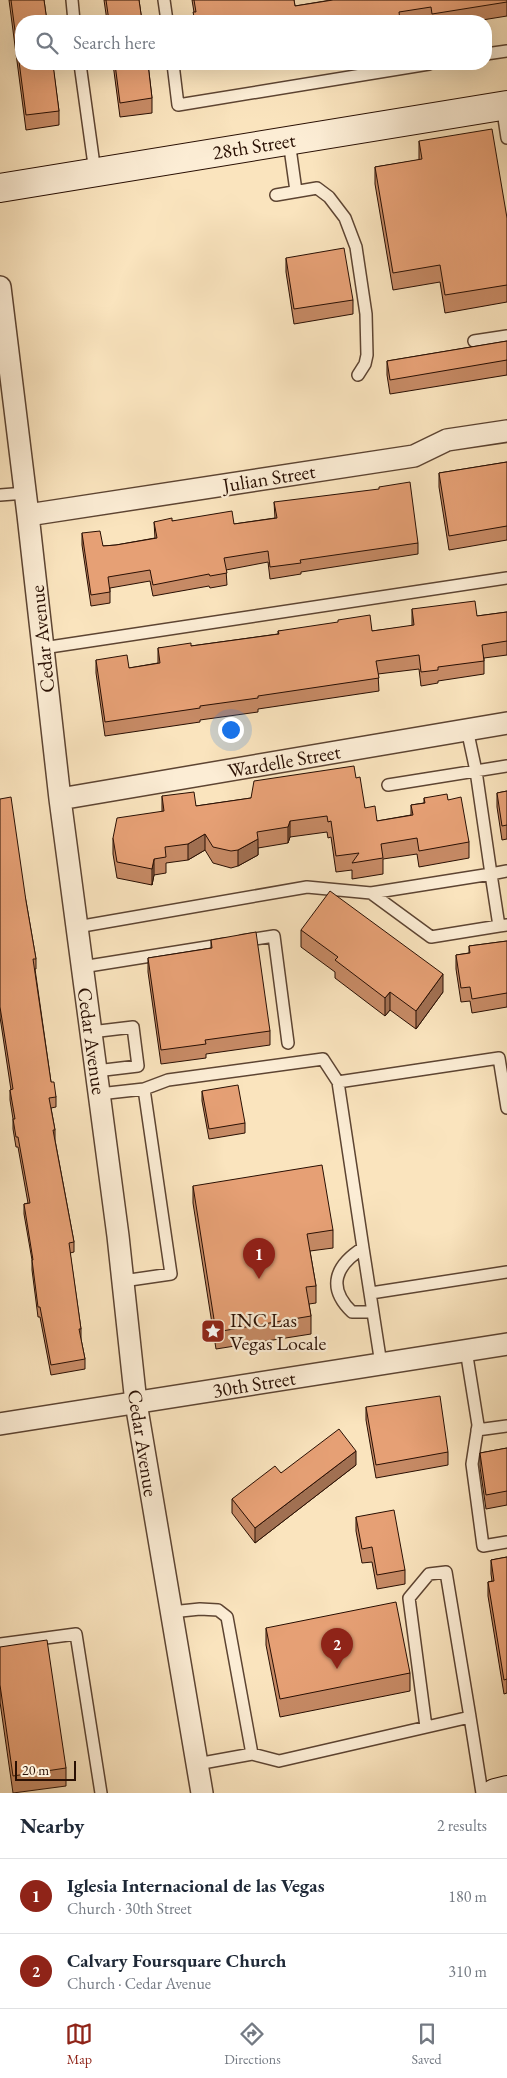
<!DOCTYPE html>
<meta charset="utf-8">
<style>
:root{--surface:#fff;--page:#f2f2f3;--text:#1f2937;--muted:#747a83;--line:#e0e1e3;--accent:#8f2418}
body{margin:0;font-family:"EB Garamond",serif;background:var(--page);color:var(--text)}
.scale{position:absolute;left:15px;bottom:12px;width:61px;box-sizing:border-box;padding-left:5px;border:2px solid #290f03;border-top:0;font-size:14px;line-height:18px;white-space:nowrap;color:#290f03;-webkit-text-stroke:4px #fcedd5;paint-order:stroke}
.you{position:absolute;left:230px;top:729px;width:18px;height:18px;margin:-12px;border:4px solid #fff;border-radius:50%;background:#1a73e8;box-shadow:0 0 0 8px #1a73e833}
.badge{display:grid;place-items:center;width:32px;height:32px;border-radius:50%;background:var(--accent);color:#fff;font-size:16px;font-weight:700}
.pin{position:absolute;translate:-50% -41px;filter:drop-shadow(0 1px 2px #0008)}
.pin::after{content:'';position:absolute;top:26px;width:18px;height:15px;background:inherit;clip-path:polygon(0 0,100% 0,50% 100%)}
.list{margin:0;padding:0;list-style:none}
h2{display:flex;justify-content:space-between;align-items:center;height:65px;margin:0;padding:0 20px;font-size:21px}
h2 small{font-size:16px;font-weight:400;color:var(--muted)}
.list li{display:grid;grid-template-columns:32px 1fr auto;gap:15px;align-items:center;box-sizing:border-box;height:75px;padding:0 20px;border-top:1px solid var(--line)}
.list b{display:block;font-size:19px;white-space:nowrap}
.list p{margin:0;font-size:16px;white-space:nowrap;color:var(--muted)}
.list em{font-size:16px;font-style:normal;color:var(--muted)}
.icon{flex:none;width:28px;height:28px;fill:none;stroke:currentColor;stroke-width:2;stroke-linecap:round;stroke-linejoin:round}
.map{position:relative;flex:none;width:507px;height:1793px;overflow:hidden}
.search{position:absolute;background:var(--surface);box-shadow:0 5px 20px #0002;left:15px;right:15px;top:15px;height:55px;display:flex;align-items:center;gap:12px;box-sizing:border-box;padding:0 18px;border-radius:20px;color:var(--muted);font-size:19px}
.sheet{height:215px;background:var(--surface)}
nav{display:flex;justify-content:space-around;align-items:center;box-sizing:border-box;height:70px;border-top:1px solid var(--line);background:var(--surface);font-size:14px;color:var(--muted)}
nav a{display:grid;justify-items:center;gap:2px}
nav .on{color:var(--accent)}
.map>svg:first-child{display:block}
.lines{fill:none;stroke-linecap:round;stroke-linejoin:round}
.lane-casing{stroke:#5d4432;stroke-width:14}
.street-casing{stroke:#5d4432;stroke-width:24}
.secondary-casing{stroke:#290f03;stroke-width:30}
.lane{stroke:#fcedd5;stroke-width:11}
.street{stroke:#fcedd5;stroke-width:21}
.secondary{stroke:#fcedd5;stroke-width:28}
.wall{fill:#c68a65;stroke:#290f03}
.shaded-wall{fill:#a17052;stroke:#290f03}
.building{fill:#e6a075;stroke:#290f03}
.labels{text-anchor:middle;stroke-width:4.5;stroke-linejoin:round;paint-order:stroke}
.street-label{font-size:20px;fill:#290f03;stroke:#fcedd5}
.poi-label{font-size:20px;fill:#290f03;stroke:#fcedd5;text-anchor:start}
</style>
<div class="map">
<svg width="507" height="1793" viewBox="0 0 507 1793">
<rect width="100%" height="100%" fill="#fae4be"/>
<filter id="stains"><feTurbulence type="fractalNoise" baseFrequency=".004" numOctaves="4"/><feColorMatrix values="0 0 0 0 .2 0 0 0 0 .09 0 0 0 0 .02 0 0 0 .5 -.17"/></filter>
<radialGradient id="worn" r=".72"><stop offset=".6" stop-color="#630" stop-opacity="0"/><stop offset="1" stop-color="#630" stop-opacity=".3"/></radialGradient>
<g class="lines">
<g class="lane-casing">
<path id="lane" d="M 72,0 L 74,21
M 164,0 L 167,21
M 486,54 L 507,51
M 80,64 L 95,172
M 173,64 L 178,105 L 429,64
M 502,105 L 507,138
M 289,141 L 296,191
M 276,195 L 317,188 L 329,197 L 345,218 L 356,247 L 366,314 L 367,355 L 365,364 L 358,375
M 474,341 L 507,336
M 0,495 L 26,493
M 43,648 L 507,578
M 467,729 L 476,771 L 491,874 L 507,871
M 388,785 L 507,766
M 499,926 L 491,874 L 371,893 L 431,937 L 499,926 L 507,925
M 77,927 L 307,887 L 371,893
M 242,941 L 274,936 L 288,1043
M 82,967 L 226,944
M 91,1032 L 133,1027 L 138,1066 L 96,1071
M 338,1082 L 499,1058 L 507,1108
M 144,1089 L 168,1080 L 323,1059 L 338,1082 L 363,1248
M 99,1094 L 144,1089 L 171,1274 L 123,1281
M 371,1293 L 507,1272
M 373,1312 L 352,1312 C 326,1287 336,1265 363,1248 L 381,1364
M 466,1350 L 478,1425 L 472,1464 L 483,1546 L 507,1542
M 477,1430 L 507,1426
M 171,1612 L 200,1609 L 218,1610 L 227,1617 L 252,1754
M 0,1644 L 76,1634 L 101,1793
M 426,1727 L 409,1598 L 429,1574 L 446,1572 L 470,1717
M 197,1764 L 252,1754 L 279,1761 L 470,1717 L 482,1793"/>
</g>
<g class="street-casing">
<path id="street" d="M 0,287 L 28,515 L 60,799 L 118,1236 L 136,1403 L 202,1793
M 28,515 L 414,456 L 447,440 L 507,431
M 60,799 L 507,723
M 0,1424 L 507,1344"/>
</g>
<g class="secondary-casing">
<path id="secondary" d="M 0,188 L 507,105
M 495,1793 L 507,1790"/>
</g>
<use href="#lane" class="lane"/>
<use href="#street" class="street"/>
<use href="#secondary" class="secondary"/>
</g>
<path class="wall" d="M 9,0 L 44,0 L 59,111 L 59,125 L 26,130 Z
M 104,0 L 139,0 L 142,21 L 107,21 Z
M 192,0 L 294,0 L 295,6 L 331,0 L 507,0 L 507,16 L 476,21 L 193,21 L 194,12 Z
M 113,64 L 148,64 L 152,98 L 152,113 L 120,117 Z
M 199,64 L 218,64 L 200,67 Z
M 419,141 L 507,218 L 507,302 L 445,313 L 440,282 L 393,290 L 375,184 L 375,167 L 419,160 Z
M 286,258 L 353,300 L 353,314 L 294,324 L 286,272 Z
M 507,341 L 507,375 L 390,394 L 387,375 L 387,361 Z
M 507,462 L 507,540 L 449,550 L 439,487 L 439,473 Z
M 274,502 L 418,543 L 418,554 L 301,572 L 301,574 L 270,579 L 268,562 L 226,570 L 227,585 L 210,588 L 209,586 L 153,596 L 150,581 L 110,588 L 110,603 L 91,606 L 82,545 L 82,533 L 103,546 L 116,545 L 155,538 L 154,522 L 172,521 L 234,524 L 275,518 Z
M 412,609 L 477,616 L 507,612 L 507,655 L 484,658 L 484,674 L 438,681 L 438,683 L 421,686 L 419,669 L 378,674 L 379,691 L 258,709 L 258,712 L 200,720 L 200,722 L 105,736 L 96,673 L 96,660 L 129,668 L 158,663 L 158,648 L 191,646 L 278,634 L 278,631 L 372,631 L 412,626 Z
M 356,778 L 365,808 L 377,821 L 411,815 L 411,805 L 424,803 L 424,798 L 448,800 L 469,842 L 469,858 L 419,867 L 417,854 L 383,859 L 383,874 L 352,879 L 352,870 L 336,872 L 331,837 L 328,838 L 327,832 L 290,837 L 288,843 L 258,848 L 258,855 L 238,866 L 231,868 L 213,863 L 205,850 L 188,860 L 166,863 L 166,873 L 154,875 L 152,885 L 117,878 L 113,854 L 113,838 L 162,812 L 162,796 L 196,806 L 251,798 Z
M 507,791 L 507,839 L 502,840 L 497,807 L 497,793 Z
M 0,799 L 26,901 L 36,959 L 36,969 L 35,969 L 51,1082 L 56,1097 L 56,1107 L 51,1108 L 55,1130 L 55,1140 L 74,1242 L 74,1252 L 70,1253 L 81,1329 L 81,1339 L 85,1359 L 85,1369 L 51,1375 L 40,1317 L 38,1317 L 32,1270 L 32,1260 L 24,1214 L 24,1204 L 28,1203 L 18,1147 L 16,1147 L 13,1129 L 13,1119 L 10,1100 L 10,1090 L 11,1090 L 0,1017 Z
M 301,930 L 443,992 L 416,1029 L 390,1010 L 385,1016 L 335,978 L 335,972 L 301,947 Z
M 211,940 L 270,1031 L 270,1045 L 206,1054 L 206,1058 L 161,1064 L 148,972 L 148,958 L 211,948 Z
M 507,941 L 507,1007 L 472,1013 L 470,1001 L 461,1002 L 456,969 L 456,955 L 469,953 L 469,946 Z
M 202,1091 L 245,1123 L 245,1133 L 209,1139 L 202,1101 Z
M 193,1186 L 333,1230 L 333,1248 L 310,1251 L 316,1286 L 316,1303 L 309,1304 L 311,1316 L 311,1334 L 216,1349 L 193,1203 Z
M 366,1407 L 448,1452 L 448,1465 L 376,1478 L 366,1420 Z
M 507,1448 L 507,1505 L 486,1509 L 480,1467 L 480,1453 Z
M 356,1465 L 255,1543 L 232,1513 L 232,1499 L 281,1473 Z
M 356,1517 L 405,1570 L 405,1584 L 377,1589 L 372,1562 L 362,1563 L 356,1531 Z
M 507,1557 L 507,1693 L 504,1694 L 488,1596 L 488,1582 L 492,1581 L 491,1574 L 491,1560 Z
M 266,1628 L 410,1673 L 410,1691 L 280,1717 L 266,1645 Z
M 0,1647 L 66,1768 L 66,1786 L 13,1793 L 0,1702 Z"/>
<path class="shaded-wall" d="M 290,821 L 290,837 L 288,843 L 288,827 Z
M 205,834 L 205,850 L 188,860 L 188,844 Z
M 258,839 L 258,855 L 238,866 L 238,850 Z
M 154,859 L 154,875 L 152,885 L 152,869 Z
M 443,974 L 443,992 L 416,1029 L 416,1011 Z
M 390,992 L 390,1010 L 385,1016 L 385,998 Z
M 356,1451 L 356,1465 L 255,1543 L 255,1528 Z"/>
<path class="building" d="M 11,0 L 44,0 L 47,21 L 21,21 L 21,64 L 53,64 L 59,111 L 26,115 Z
M 106,0 L 139,0 L 142,21 L 109,21 Z
M 194,0 L 294,0 L 295,6 L 333,0 L 507,0 L 507,2 L 432,14 L 431,7 L 399,12 L 400,21 L 195,21 L 193,12 L 196,12 Z
M 115,64 L 148,64 L 152,98 L 120,103 Z
M 492,129 L 507,218 L 507,285 L 445,295 L 440,265 L 393,273 L 375,167 L 422,159 L 419,141 Z
M 344,248 L 353,300 L 294,309 L 286,258 Z
M 507,341 L 507,360 L 390,380 L 387,361 Z
M 507,462 L 507,526 L 449,536 L 439,473 Z
M 410,482 L 418,543 L 300,560 L 301,563 L 270,567 L 268,551 L 224,558 L 227,573 L 210,576 L 209,574 L 153,585 L 150,570 L 108,577 L 110,592 L 91,595 L 82,533 L 100,531 L 103,546 L 116,545 L 157,538 L 154,522 L 172,518 L 172,521 L 232,511 L 234,524 L 277,518 L 274,502 L 379,489 L 379,487 Z
M 475,601 L 477,616 L 507,612 L 507,641 L 482,645 L 484,661 L 438,667 L 438,670 L 421,672 L 419,655 L 376,661 L 379,678 L 258,696 L 258,698 L 200,706 L 200,708 L 105,722 L 96,660 L 127,655 L 129,668 L 160,663 L 158,648 L 191,643 L 191,646 L 279,634 L 278,631 L 338,622 L 338,620 L 370,615 L 372,631 L 414,625 L 412,609 Z
M 354,766 L 356,778 L 360,777 L 365,808 L 375,806 L 377,821 L 413,815 L 411,805 L 425,803 L 424,798 L 447,794 L 448,800 L 461,797 L 469,842 L 419,851 L 417,838 L 381,844 L 383,858 L 352,863 L 359,853 L 336,856 L 331,821 L 328,822 L 327,816 L 290,821 L 288,827 L 257,832 L 258,839 L 238,850 L 231,851 L 213,847 L 205,834 L 188,844 L 165,847 L 166,857 L 154,859 L 152,869 L 117,862 L 113,838 L 117,818 L 164,811 L 162,796 L 194,792 L 196,806 L 251,798 L 254,781 Z
M 507,791 L 507,825 L 502,826 L 497,793 Z
M 11,797 L 26,901 L 36,959 L 33,959 L 51,1082 L 54,1082 L 56,1097 L 49,1098 L 55,1130 L 53,1130 L 74,1242 L 69,1243 L 81,1329 L 79,1329 L 85,1359 L 51,1365 L 40,1307 L 38,1307 L 32,1260 L 33,1260 L 24,1204 L 30,1203 L 18,1137 L 16,1137 L 13,1119 L 15,1119 L 10,1090 L 13,1089 L 0,1007 L 0,799 Z
M 330,891 L 443,974 L 416,1011 L 390,992 L 385,998 L 335,960 L 338,957 L 301,930 Z
M 256,932 L 270,1031 L 205,1040 L 206,1044 L 161,1050 L 148,958 L 212,948 L 211,940 Z
M 507,941 L 507,993 L 472,999 L 470,987 L 461,988 L 456,955 L 470,953 L 469,946 Z
M 238,1085 L 245,1123 L 209,1129 L 202,1091 Z
M 322,1165 L 333,1230 L 307,1234 L 316,1286 L 306,1287 L 311,1316 L 216,1332 L 193,1186 Z
M 440,1396 L 448,1452 L 376,1465 L 366,1407 Z
M 339,1429 L 356,1451 L 255,1528 L 232,1499 L 275,1466 L 281,1473 Z
M 507,1448 L 507,1491 L 486,1495 L 480,1453 Z
M 394,1510 L 405,1570 L 377,1575 L 372,1547 L 362,1549 L 356,1517 Z
M 507,1557 L 507,1679 L 504,1680 L 488,1582 L 494,1581 L 491,1560 Z
M 396,1602 L 410,1673 L 280,1699 L 266,1628 Z
M 47,1640 L 66,1768 L 13,1776 L 0,1685 L 0,1647 Z"/>
<defs>
<g id="sight-square" transform="scale(1.25)"><rect x="-9" y="-9" width="18" height="18" rx="4" fill="#8f2418" stroke="#fcedd5"/><path d="M0-6L1.8-2.2L6-1.7L2.9 1.2L3.7 5.4L0 3.3L-3.7 5.4L-2.9 1.2L-6-1.7L-1.8-2.2Z" fill="#fff"/></g>
</defs>
<g fill-rule="evenodd">
<use href="#sight-square" x="213" y="1331"/>
</g>
<g class="labels">
<g class="street-label">
<text transform="translate(254 146) rotate(-9)" y="7">28th Street</text>
<text transform="translate(269 478) rotate(-9)" y="7">Julian Street</text>
<text transform="translate(42 639) rotate(-96)" y="7">Cedar Avenue</text>
<text transform="translate(284 761) rotate(-10)" y="7">Wardelle Street</text>
<text transform="translate(92 1041) rotate(82)" y="7">Cedar Avenue</text>
<text transform="translate(254 1384) rotate(-9)" y="7">30th Street</text>
<text transform="translate(143 1443) rotate(81)" y="7">Cedar Avenue</text>
</g>
<g class="poi-label">
<text x="230" y="1327">INC Las<tspan x="230" dy="23">Vegas Locale</tspan></text>
</g>
</g>
<rect width="100%" height="100%" filter="url(#stains)"/>
<rect width="100%" height="100%" fill="url(#worn)"/>
</svg>
<div class="scale">20 m</div>
<div class="you"></div>
<div class="pin badge" style="left:259px;top:1279px">1</div>
<div class="pin badge" style="left:337px;top:1669px">2</div>
<div class="search"><svg class="icon" aria-label="search" viewBox="0 0 24 24"><circle cx="10" cy="10" r="6"/><path d="M15 15l6 6"/></svg>Search here</div>
</div>
<section class="sheet">
<h2>Nearby<small>2 results</small></h2>
<ul class="list">
<li><span class="badge">1</span><div><b>Iglesia Internacional de las Vegas</b><p>Church · 30th Street</p></div><em>180 m</em></li>
<li><span class="badge">2</span><div><b>Calvary Foursquare Church</b><p>Church · Cedar Avenue</p></div><em>310 m</em></li>
</ul>
</section>
<nav>
<a class="on"><svg class="icon" aria-label="map" viewBox="0 0 24 24"><path d="M3 6l6-2 6 2 6-2v14l-6 2-6-2-6 2zM9 4v14M15 6v14"/></svg>Map</a>
<a><svg class="icon" aria-label="directions" viewBox="0 0 24 24"><path d="M12 3l9 9-9 9-9-9zM9 14v-3h6M13 9l2 2-2 2"/></svg>Directions</a>
<a><svg class="icon" aria-label="saved" viewBox="0 0 24 24"><path d="M7 4h10v16l-5-4-5 4z"/></svg>Saved</a>
</nav>
